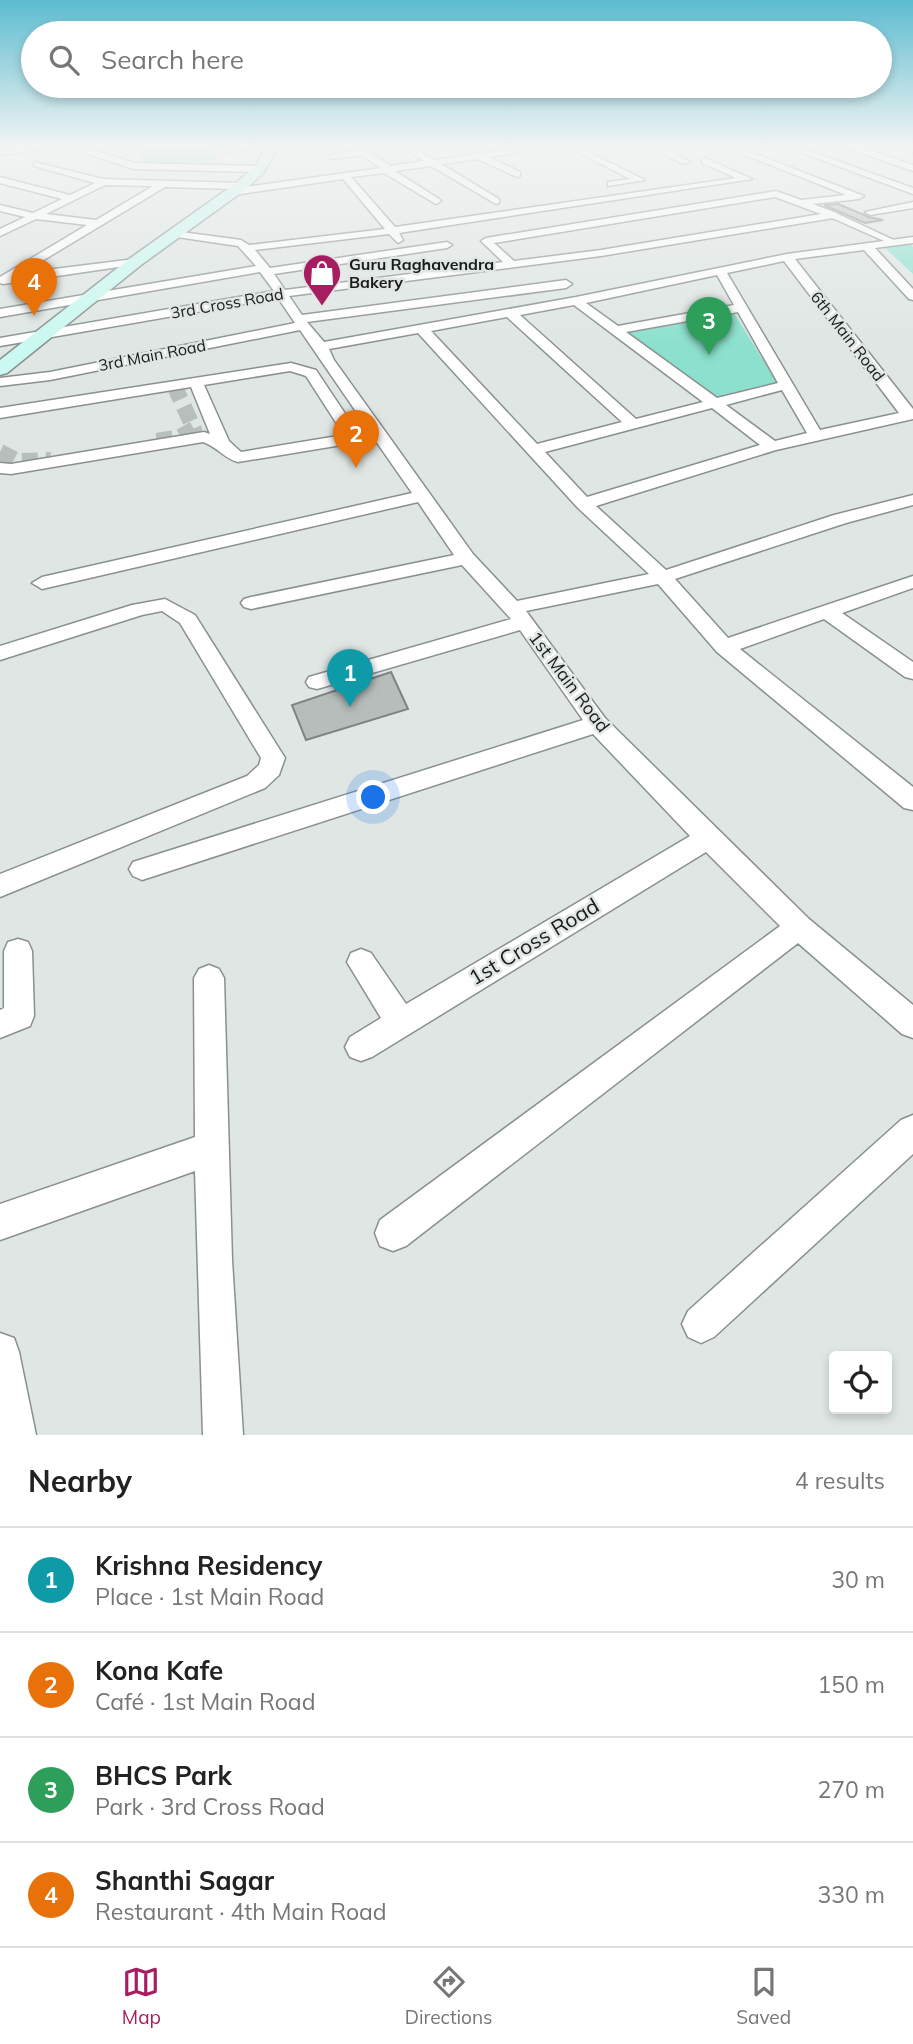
<!DOCTYPE html>
<meta charset="utf-8">
<style>
:root{--surface:#fff;--page:#f2f2f2;--text:#222;--muted:#767676;--line:#e0e0e0;--accent:#a81c60}
body{margin:0;font-family:Mulish,sans-serif;background:var(--page);color:var(--text)}
.controls{position:absolute;right:21px;bottom:21px;display:grid;overflow:hidden;border-radius:7px;box-shadow:0 4px 10px #0003}
.controls button{width:63px;height:63px;display:grid;place-items:center;padding:0;border:0;border-bottom:2px solid var(--line);background:var(--surface);color:var(--text);font:35px sans-serif}
.you{position:absolute;left:374px;top:798px;width:24px;height:24px;margin:-18px;border:5px solid #fff;border-radius:50%;background:#1a73e8;box-shadow:0 0 0 10px #1a73e833}
.badge{display:grid;place-items:center;width:46px;height:46px;border-radius:50%;background:var(--accent);color:#fff;font-size:23px;font-weight:700}
.pin{position:absolute;translate:-50% -58px;filter:drop-shadow(0 2px 4px #0008)}
.pin::after{content:'';position:absolute;top:37px;width:24px;height:21px;background:inherit;clip-path:polygon(0 0,100% 0,50% 100%)}
.list{margin:0;padding:0;list-style:none}
h2{display:flex;justify-content:space-between;align-items:center;height:91px;margin:0;padding:0 28px;font-size:30px}
h2 small{font-size:23px;font-weight:400;color:var(--muted)}
.list li{display:grid;grid-template-columns:46px 1fr auto;gap:21px;align-items:center;box-sizing:border-box;height:105px;padding:0 28px;border-top:2px solid var(--line)}
.list b{display:block;font-size:26px;white-space:nowrap}
.list p{margin:0;font-size:23px;white-space:nowrap;color:var(--muted)}
.list em{font-size:23px;font-style:normal;color:var(--muted)}
.icon{flex:none;width:38px;height:38px;fill:none;stroke:currentColor;stroke-width:2;stroke-linecap:round;stroke-linejoin:round}
.map{position:relative;flex:none;width:913px;height:1435px;overflow:hidden}
.search{position:absolute;background:var(--surface);box-shadow:0 4px 10px #0003;left:21px;right:21px;top:21px;height:77px;display:flex;align-items:center;gap:18px;box-sizing:border-box;padding:0 24px;border-radius:38px;color:var(--muted);font-size:26px}
.sheet{height:511px;background:var(--surface)}
nav{display:flex;justify-content:space-around;align-items:center;box-sizing:border-box;height:98px;border-top:2px solid var(--line);background:var(--surface);font-size:19px;color:var(--muted)}
nav a{display:grid;justify-items:center;gap:4px}
nav .on{color:var(--accent)}
.map>svg:first-child{display:block}
.green{fill:#8be1cd}
.building{fill:#b6bdbb;stroke:#7e8482;stroke-width:2}
.lines{fill:none;stroke-linecap:round;stroke-linejoin:round}
.minor-tunnel{stroke:#b8bebc;stroke-width:16;stroke-dasharray:16 8;stroke-linecap:butt}
.pedestrian-casing{stroke:#89908e;stroke-width:3}
.minor-casing{stroke:#89908e;stroke-width:3}
.secondary-casing{stroke:#89908e;stroke-width:3}
.pedestrian{fill:#fff;fill-rule:evenodd}
.minor{fill:#fff;fill-rule:evenodd}
.secondary{fill:#c9f9f0;fill-rule:evenodd}
.labels{text-anchor:middle;stroke-width:5;stroke-linejoin:round;paint-order:stroke}
.far-poi-label{font-size:16px;font-weight:bold;fill:#1a1c1c;stroke:#dfe6e4;text-anchor:start}
.far-street-label{font-size:16px;fill:#1a1c1c;stroke:#dfe6e4}
.street-label{font-size:18px;fill:#1a1c1c;stroke:#dfe6e4}
.near-street-label{font-size:21px;fill:#1a1c1c;stroke:#dfe6e4}
</style>
<div class="map">
<svg width="913" height="1435" viewBox="0 0 913 1435">
<rect width="100%" height="100%" fill="#dfe6e4"/>
<path class="green" d="M 142,145 L 210,145 L 217,160 L 161,166 L 142,165 Z
M 909,243 L 913,247 L 913,274 L 884,247 Z
M 731,308 L 777,383 L 716,399 L 621,327 Z"/>
<path class="building" d="M 838,204 L 869,217 L 883,220 L 865,223 L 824,205 Z
M 391,672 L 408,709 L 306,740 L 292,705 Z"/>
<g class="lines">
<path class="minor-tunnel" d="M 157,441 L 180,437 L 194,429 L 174,385
M 0,452 L 18,461 L 51,460"/>
<g class="pedestrian-casing">
<path id="pedestrian" d="M 830,213 L 836,213 L 898,242 L 891,244 L 830,217 Z"/>
</g>
<g class="minor-casing">
<path id="minor" d="M 40,145 L 65,145 L 0,155 L 0,149 Z
M 247,145 L 276,145 L 222,153 L 218,150 Z
M 348,145 L 358,145 L 391,166 L 424,161 L 399,145 L 409,145 L 434,160 L 538,145 L 559,145 L 489,157 L 520,172 L 520,176 L 517,177 L 478,159 L 441,164 L 499,199 L 499,203 L 496,204 L 431,166 L 395,171 L 439,199 L 441,201 L 436,204 L 384,173 L 351,177 L 395,227 L 736,178 L 702,163 L 702,159 L 705,158 L 752,179 L 399,233 L 403,240 L 398,243 L 389,234 L 255,250 L 270,268 L 447,242 L 452,245 L 447,248 L 274,274 L 285,290 L 503,262 L 481,241 L 486,238 L 776,191 L 801,200 L 846,195 L 720,145 L 732,145 L 864,196 L 859,199 L 813,204 L 837,213 L 838,215 L 833,218 L 601,256 L 289,296 L 302,315 L 566,280 L 572,284 L 566,288 L 307,322 L 324,342 L 576,297 L 787,254 L 913,237 L 913,243 L 875,248 L 913,289 L 913,300 L 909,299 L 864,250 L 795,259 L 913,409 L 913,419 L 776,450 L 596,506 L 666,570 L 834,515 L 913,495 L 913,505 L 846,523 L 675,579 L 728,638 L 913,576 L 913,588 L 842,613 L 913,662 L 913,679 L 905,677 L 824,619 L 740,649 L 913,787 L 913,810 L 904,808 L 717,652 L 658,584 L 526,611 L 605,718 L 809,919 L 913,1005 L 913,1038 L 902,1034 L 798,943 L 406,1246 L 393,1251 L 380,1246 L 375,1233 L 380,1220 L 780,926 L 706,852 L 372,1057 L 361,1061 L 350,1057 L 345,1047 L 350,1037 L 381,1018 L 347,962 L 351,953 L 361,949 L 371,953 L 406,1004 L 690,836 L 593,734 L 142,880 L 133,876 L 129,869 L 133,862 L 583,720 L 520,630 L 317,689 L 309,687 L 306,682 L 309,677 L 511,619 L 462,565 L 251,609 L 244,607 L 241,603 L 244,599 L 251,597 L 454,555 L 418,502 L 42,589 L 32,583 L 42,577 L 412,493 L 373,437 L 366,441 L 238,462 C 225,459 216,446 203,442 L 11,474 L 0,473 L 0,463 L 11,464 L 204,432 L 210,434 L 191,387 L 0,418 L 0,408 L 291,363 L 316,370 L 358,433 L 370,432 L 300,330 L 50,380 L 0,386 L 0,378 L 50,372 L 295,323 L 278,298 L 0,346 L 0,338 L 274,291 L 260,272 L 0,317 L 0,309 L 256,266 L 238,246 L 170,236 L 170,232 L 174,231 L 241,240 L 249,245 L 385,229 L 343,179 L 233,195 L 228,192 L 236,189 L 165,187 L 22,273 L 135,259 L 139,260 L 139,264 L 3,284 L 0,283 L 0,277 L 87,225 L 36,219 L 0,236 L 0,229 L 25,217 L 0,211 L 0,205 L 33,213 L 62,199 L 0,183 L 0,177 L 70,195 L 95,183 L 34,166 L 34,162 L 103,179 L 241,183 L 245,187 L 381,168 L 361,155 L 332,159 L 328,156 L 355,150 ZM 105,185 L 153,186 L 96,220 L 46,214 ZM 775,197 L 821,214 L 601,250 L 514,261 L 494,243 ZM 784,261 L 899,413 L 820,430 L 727,273 ZM 717,275 L 734,305 L 618,326 L 586,303 ZM 574,305 L 703,402 L 636,419 L 520,315 ZM 738,312 L 778,383 L 717,398 L 626,332 ZM 507,317 L 622,422 L 537,444 L 431,331 ZM 418,333 L 578,508 L 649,574 L 517,601 L 473,554 L 334,360 L 329,349 ZM 290,371 L 306,376 L 344,435 L 241,452 L 229,441 L 204,385 ZM 782,390 L 807,433 L 775,441 L 726,405 ZM 712,408 L 760,445 L 587,497 L 545,452 Z
M 564,145 L 574,145 L 645,180 L 608,186 L 608,182 L 630,179 Z
M 648,145 L 658,145 L 690,162 L 683,164 Z
M 781,145 L 793,145 L 913,188 L 913,194 Z
M 851,145 L 873,145 L 864,148 L 913,165 L 913,171 L 850,149 Z
M 897,145 L 913,146 L 913,152 L 898,147 Z
M 88,148 L 134,163 L 260,166 L 264,169 L 260,172 L 133,169 L 85,153 Z
M 913,202 L 913,208 L 870,215 L 865,212 Z
M 165,599 L 195,615 L 285,758 L 279,775 L 265,788 L 0,897 L 0,874 L 247,776 L 259,765 L 261,758 L 180,623 L 162,611 L 142,615 L 0,660 L 0,646 L 132,605 Z
M 18,939 L 28,942 L 32,951 L 34,1016 L 30,1026 L 0,1038 L 0,1010 L 4,1008 L 4,951 L 8,942 Z
M 209,965 L 219,969 L 224,978 L 232,1260 L 243,1435 L 203,1435 L 195,1171 L 0,1240 L 0,1204 L 195,1137 L 194,978 L 199,969 Z
M 913,1115 L 913,1154 L 714,1337 L 701,1343 L 688,1337 L 682,1324 L 688,1311 L 901,1120 Z
M 0,1333 L 14,1338 L 19,1352 L 36,1435 L 0,1435 Z"/>
</g>
<g class="secondary-casing">
<path id="secondary" d="M 267,145 L 279,145 L 264,172 L 246,189 L 141,265 L 7,373 L 0,375 L 0,360 L 129,259 L 236,183 L 255,167 Z"/>
</g>
<use href="#pedestrian" class="pedestrian"/>
<use href="#minor" class="minor"/>
<use href="#secondary" class="secondary"/>
</g>
<linearGradient id="sky" x2="0" y2="1"><stop stop-color="#5dbcd0"/><stop offset="0.42" stop-color="#f1f4f3"/><stop offset="1" stop-color="#f1f4f3" stop-opacity="0"/></linearGradient>
<rect width="913" height="346" fill="url(#sky)"/>
<defs>
<g id="shop-pin" transform="scale(2.0125)"><path d="M0 17L-7.5 6A9.5 9.5 0 1 1 7.5 6Z" fill="#a81c60" stroke="#dfe6e4"/><path d="M-5-2.5h2.3a2.7 3.5 0 0 1 5.4 0H5L5.5 6h-11ZM-1.5-2.5h3a1.5 2.3 0 0 0-3 0Z" fill="#fff"/></g>
</defs>
<g fill-rule="evenodd">
<use href="#shop-pin" x="322" y="273"/>
</g>
<g class="labels">
<g class="far-poi-label">
<text x="349" y="270">Guru Raghavendra<tspan x="349" dy="18">Bakery</tspan></text>
</g>
<g class="far-street-label">
<text transform="translate(227 303) rotate(-10)" y="6">3rd Cross Road</text>
<text transform="translate(848 336) rotate(52)" y="6">6th Main Road</text>
<text transform="translate(152 355) rotate(-11)" y="6">3rd Main Road</text>
</g>
<g class="street-label">
<text transform="translate(569 682) rotate(53)" y="6">1st Main Road</text>
</g>
<g class="near-street-label">
<text transform="translate(534 942) rotate(-31)" y="7">1st Cross Road</text>
</g>
</g>
</svg>
<div class="controls">
<button><svg class="icon" aria-label="locate" viewBox="0 0 24 24"><circle cx="12" cy="12" r="6"/><path d="M12 2v4M12 18v4M2 12h4M18 12h4"/></svg></button>
</div>
<div class="you"></div>
<div class="pin badge" style="left:350px;top:707px;background:#0f9aa8">1</div>
<div class="pin badge" style="left:356px;top:468px;background:#e8710a">2</div>
<div class="pin badge" style="left:709px;top:355px;background:#2e9e5b">3</div>
<div class="pin badge" style="left:34px;top:316px;background:#e8710a">4</div>
<div class="search"><svg class="icon" aria-label="search" viewBox="0 0 24 24"><circle cx="10" cy="10" r="6"/><path d="M15 15l6 6"/></svg>Search here</div>
</div>
<section class="sheet">
<h2>Nearby<small>4 results</small></h2>
<ul class="list">
<li><span class="badge" style="background:#0f9aa8">1</span><div><b>Krishna Residency</b><p>Place · 1st Main Road</p></div><em>30 m</em></li>
<li><span class="badge" style="background:#e8710a">2</span><div><b>Kona Kafe</b><p>Café · 1st Main Road</p></div><em>150 m</em></li>
<li><span class="badge" style="background:#2e9e5b">3</span><div><b>BHCS Park</b><p>Park · 3rd Cross Road</p></div><em>270 m</em></li>
<li><span class="badge" style="background:#e8710a">4</span><div><b>Shanthi Sagar</b><p>Restaurant · 4th Main Road</p></div><em>330 m</em></li>
</ul>
</section>
<nav>
<a class="on"><svg class="icon" aria-label="map" viewBox="0 0 24 24"><path d="M3 6l6-2 6 2 6-2v14l-6 2-6-2-6 2zM9 4v14M15 6v14"/></svg>Map</a>
<a><svg class="icon" aria-label="directions" viewBox="0 0 24 24"><path d="M12 3l9 9-9 9-9-9zM9 14v-3h6M13 9l2 2-2 2"/></svg>Directions</a>
<a><svg class="icon" aria-label="saved" viewBox="0 0 24 24"><path d="M7 4h10v16l-5-4-5 4z"/></svg>Saved</a>
</nav>
